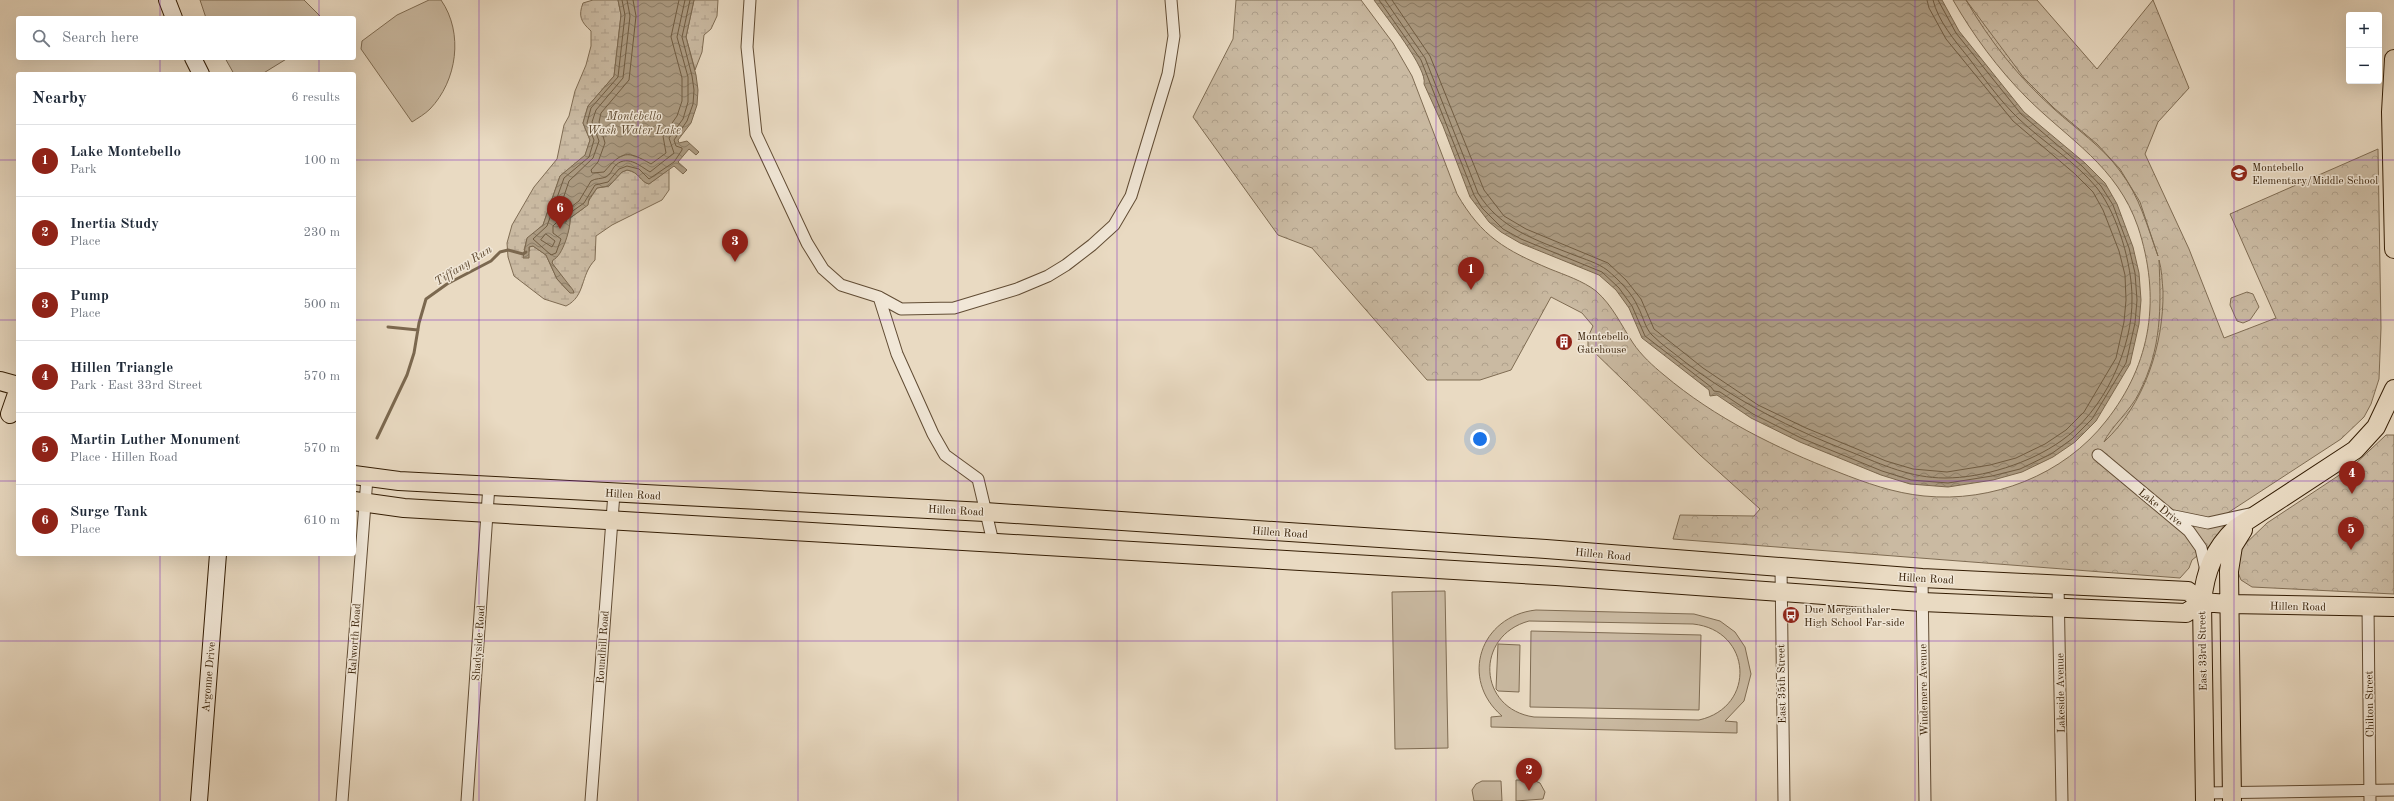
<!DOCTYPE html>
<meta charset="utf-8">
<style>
:root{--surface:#fff;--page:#f6f6f7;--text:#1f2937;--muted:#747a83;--line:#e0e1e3;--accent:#8f2418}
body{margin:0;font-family:"Old Standard TT",serif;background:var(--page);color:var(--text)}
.controls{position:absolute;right:12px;top:12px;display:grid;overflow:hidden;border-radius:4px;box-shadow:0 4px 16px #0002}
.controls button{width:36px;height:36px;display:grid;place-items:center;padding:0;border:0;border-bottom:1px solid var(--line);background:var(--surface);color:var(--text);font:20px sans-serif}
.you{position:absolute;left:1480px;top:439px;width:14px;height:14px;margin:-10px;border:3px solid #fff;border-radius:50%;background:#1a73e8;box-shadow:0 0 0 6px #1a73e833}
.badge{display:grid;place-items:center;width:26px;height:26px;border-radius:50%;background:var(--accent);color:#fff;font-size:13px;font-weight:700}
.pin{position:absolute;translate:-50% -33px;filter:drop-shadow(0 1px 2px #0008)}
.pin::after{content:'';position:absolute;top:21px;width:14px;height:12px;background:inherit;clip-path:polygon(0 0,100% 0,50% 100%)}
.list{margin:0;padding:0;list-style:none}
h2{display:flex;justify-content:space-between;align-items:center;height:52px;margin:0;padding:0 16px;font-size:17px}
h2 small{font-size:13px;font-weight:400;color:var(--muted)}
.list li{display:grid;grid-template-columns:26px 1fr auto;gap:12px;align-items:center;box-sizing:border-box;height:72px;padding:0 16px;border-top:1px solid var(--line)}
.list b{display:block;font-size:15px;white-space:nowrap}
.list p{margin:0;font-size:13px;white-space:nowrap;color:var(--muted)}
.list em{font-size:13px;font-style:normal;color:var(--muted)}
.icon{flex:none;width:22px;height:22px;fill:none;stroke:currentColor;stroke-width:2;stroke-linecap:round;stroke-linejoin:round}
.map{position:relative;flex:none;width:2394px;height:801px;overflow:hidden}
.search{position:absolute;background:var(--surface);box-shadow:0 4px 16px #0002;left:16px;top:16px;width:340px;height:44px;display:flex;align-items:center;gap:10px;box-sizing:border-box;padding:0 14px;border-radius:4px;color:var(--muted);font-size:15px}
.panel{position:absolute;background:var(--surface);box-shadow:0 4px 16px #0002;left:16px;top:72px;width:340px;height:484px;border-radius:4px}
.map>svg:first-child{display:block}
.grass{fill:#cabaa2;stroke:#7f6c53;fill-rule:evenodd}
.wetland{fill:url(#wetland-marsh);stroke:#7f6c53}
.park{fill:url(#park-crowns);stroke:#7f6c53}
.garden{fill:url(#garden-furrows);stroke:#7f6c53}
.water{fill:url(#water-waves);stroke:#7b684f}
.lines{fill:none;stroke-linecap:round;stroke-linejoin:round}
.shore{stroke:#705c42;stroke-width:1}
.stream{stroke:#7b684f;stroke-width:3}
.minor-casing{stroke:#614c34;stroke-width:13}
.secondary-casing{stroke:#341d04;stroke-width:18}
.primary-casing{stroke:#341d04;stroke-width:20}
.minor{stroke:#f1e7d7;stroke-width:11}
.secondary{stroke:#f1e7d7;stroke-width:16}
.primary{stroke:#e9dac2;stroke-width:18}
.grid{fill:none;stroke:#7b2cbf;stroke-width:1;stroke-opacity:0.55}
.labels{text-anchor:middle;stroke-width:3;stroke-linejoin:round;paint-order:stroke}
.poi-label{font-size:11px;fill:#341d04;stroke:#f1e7d7;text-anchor:start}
.street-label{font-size:11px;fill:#341d04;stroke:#f1e7d7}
.water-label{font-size:12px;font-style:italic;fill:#5e4930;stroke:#f1e7d7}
</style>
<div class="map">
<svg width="2394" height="801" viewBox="0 0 2394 801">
<defs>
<pattern id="wetland-marsh" width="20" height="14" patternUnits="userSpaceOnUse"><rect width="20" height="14" fill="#cabaa2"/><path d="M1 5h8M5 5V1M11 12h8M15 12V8" fill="none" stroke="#ae9f8a"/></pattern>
<pattern id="park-crowns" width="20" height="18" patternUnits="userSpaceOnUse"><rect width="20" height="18" fill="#cabaa2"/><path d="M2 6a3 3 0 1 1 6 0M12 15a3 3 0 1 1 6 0" fill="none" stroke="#ae9f8a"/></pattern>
<pattern id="garden-furrows" width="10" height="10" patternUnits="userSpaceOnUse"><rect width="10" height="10" fill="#cabaa2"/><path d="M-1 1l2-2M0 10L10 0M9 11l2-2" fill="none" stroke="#ae9f8a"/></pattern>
<pattern id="water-waves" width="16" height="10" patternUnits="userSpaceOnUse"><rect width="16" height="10" fill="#ab9a81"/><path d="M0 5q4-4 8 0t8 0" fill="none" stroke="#8c7d67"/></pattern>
</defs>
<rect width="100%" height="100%" fill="#e9dac2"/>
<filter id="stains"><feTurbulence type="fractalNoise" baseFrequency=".005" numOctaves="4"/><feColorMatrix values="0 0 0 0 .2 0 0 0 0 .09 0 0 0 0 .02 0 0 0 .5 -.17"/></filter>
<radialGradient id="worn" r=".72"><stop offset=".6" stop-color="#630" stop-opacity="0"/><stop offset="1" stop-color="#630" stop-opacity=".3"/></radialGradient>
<path class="grass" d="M 200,0 L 304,0 L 322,18 L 206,18 Z
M 429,0 L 441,0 C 464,33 457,81 430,109 C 425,114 418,118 412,122 L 361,49 L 362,41 L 397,15 Z
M 225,58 L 288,58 L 262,74 L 234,74 Z
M 1445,591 L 1448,748 L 1395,749 L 1392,592 Z
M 1536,610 L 1694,614 L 1720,621 L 1735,632 L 1745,647 L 1751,674 L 1744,701 L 1725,721 L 1737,722 L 1737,733 L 1491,727 L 1491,717 L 1502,716 C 1459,679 1480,616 1536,610 ZM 1529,621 L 1693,624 C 1752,630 1757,707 1699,720 L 1534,717 C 1478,709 1474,636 1529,621 Z
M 1531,631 L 1701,635 L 1699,710 L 1530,707 Z
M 1498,644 L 1520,645 L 1519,692 L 1498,691 L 1496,689 Z
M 1516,780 L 1533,780 L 1540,783 L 1545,792 L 1543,799 L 1516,801 Z
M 1482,781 L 1501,781 L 1502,801 L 1474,801 L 1472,790 L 1476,784 Z"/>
<path class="wetland" d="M 593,0 L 618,0 L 621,15 L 614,76 L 588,106 L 583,123 L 590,140 L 585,156 L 560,176 L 543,225 L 527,239 L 524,250 L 530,251 L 529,247 L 533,246 L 546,255 L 557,279 L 570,293 L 566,283 L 552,263 L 552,259 C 562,256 571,227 570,218 L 584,208 L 597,188 L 609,186 L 622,172 L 627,170 C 640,172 640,182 649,184 L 669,169 L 669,190 L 662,200 L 612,225 L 596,236 L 595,260 C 580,275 586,296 566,306 L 544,299 L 514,276 L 508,257 L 507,243 L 512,225 L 534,187 L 557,159 L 564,125 L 569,116 L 575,91 L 586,65 L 591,46 L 591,31 C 581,22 578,16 583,3 Z
M 694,0 L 718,0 L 717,16 L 711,29 L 704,35 L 702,52 L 695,70 L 686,37 Z"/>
<path class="park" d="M 1236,0 L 1361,0 L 1393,43 L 1412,76 L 1457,194 C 1482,237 1505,250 1550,269 C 1565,275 1583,281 1596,291 C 1613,306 1621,325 1633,343 C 1641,355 1653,366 1664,375 C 1715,418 1776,448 1838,472 C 1866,483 1894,493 1924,496 C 1992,503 2064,475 2106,421 C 2152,363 2161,297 2138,227 C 2117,166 2069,140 2027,98 C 1998,69 1973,35 1953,0 L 2037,0 L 2097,69 L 2153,0 L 2189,88 L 2158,122 L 2145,154 L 2189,249 L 2224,338 L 2276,318 L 2230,214 L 2378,149 L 2381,328 L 2379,379 L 2371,404 L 2364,417 L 2341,439 L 2226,514 L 2224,527 L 2212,544 L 2192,560 L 2189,568 L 2180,578 L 1673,539 L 1680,515 L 1754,516 L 1760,509 L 1700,455 L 1588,346 L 1588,337 L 1593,326 L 1582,313 L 1551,297 L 1511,370 L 1480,380 L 1427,380 L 1312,248 L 1278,235 L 1193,117 L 1233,39 Z
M 2247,292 L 2253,294 L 2259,307 L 2250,320 L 2243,323 L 2237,321 L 2230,305 L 2231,298 Z
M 2386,435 L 2394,435 L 2394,594 L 2252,587 L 2241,580 L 2237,570 L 2241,548 L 2267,523 L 2353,466 Z"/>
<path class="garden" d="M 1966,0 L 2024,78 L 2054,108 L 2097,144 L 2120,169 L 2140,202 L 2158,256 C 2147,226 2140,197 2120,171 C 2102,146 2076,129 2054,109 C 2019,78 1989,40 1966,0 Z
M 2159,260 C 2162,270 2162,281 2163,291 C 2164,345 2144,405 2104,442 C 2110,428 2131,410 2139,393 C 2162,348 2161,308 2159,260 Z"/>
<path class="water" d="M 618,0 L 694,0 L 686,37 L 696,75 L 698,90 L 697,105 L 691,123 L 678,140 L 679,143 L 687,141 L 699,152 L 696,155 L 689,149 L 678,162 L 687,170 L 683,174 L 674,166 L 649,184 C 640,182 640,172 627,170 L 622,172 L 609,186 L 597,188 L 589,199 L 588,205 L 570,218 C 571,227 563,256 553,260 L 552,263 L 573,290 L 574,293 L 570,293 L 557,279 L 546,255 L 533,246 L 529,247 L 529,258 L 523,258 L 527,238 L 543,225 L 560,176 L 585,155 L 590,140 L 583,123 L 588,106 L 614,76 L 621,15 Z
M 1374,0 L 1942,0 L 1959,31 L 2024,112 L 2085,163 L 2105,183 L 2117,204 L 2133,247 L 2139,273 L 2141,300 L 2139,324 L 2130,364 L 2096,421 L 2075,442 L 2053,457 L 2022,472 L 1993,480 L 1948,487 L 1910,484 L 1881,475 L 1800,442 L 1751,418 L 1717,395 L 1710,396 L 1709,390 L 1642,338 L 1629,308 L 1616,290 L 1599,275 L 1520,243 L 1501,232 L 1489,222 L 1470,197 L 1443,126 L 1424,84 C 1428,69 1386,17 1374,0 Z"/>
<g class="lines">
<path class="shore" d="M 622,0 L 625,15 L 618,77 L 591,108 L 587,123 L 594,140 L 589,157 L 564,178 L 547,226 L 533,239 L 551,255 L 556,253 L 561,239 L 553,233 L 553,226 L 557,222 L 566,222 L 567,215 L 584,203 L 595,185 L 608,182 L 619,169 L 627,166 L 639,169 L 649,179 L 674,162 L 682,150 L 682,148 L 676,146 L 674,140 L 687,121 L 693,104 L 694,90 L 692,76 L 682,37 L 690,0
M 627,0 L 630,16 L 623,78 L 596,110 L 592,122 L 599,141 L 593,158 L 569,181 L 558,214 L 559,216 L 579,201 L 591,181 C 596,178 601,179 606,177 C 610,175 612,170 614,167 C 626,153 640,166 650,172 L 674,153 L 669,138 L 683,119 L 688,102 L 688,77 L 677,37 L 685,0
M 633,0 L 636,16 L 629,80 L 601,113 L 599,122 L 605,143 L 598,162 L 591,170 L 592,173 L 604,172 C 622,151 627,150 651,164 L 666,153 L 663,136 L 677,116 L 682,101 L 682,78 L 671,37 L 679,0
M 1379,0 L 1421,60 L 1474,195 L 1482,208 L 1503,229 L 1521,239 L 1602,272 L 1619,288 L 1632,306 L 1645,336 L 1711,387 L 1714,391 L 1720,392 L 1753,414 L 1801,438 L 1882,471 L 1911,480 L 1948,483 L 1992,476 L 2020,469 L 2051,454 L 2072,439 L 2092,419 L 2126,363 L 2135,323 L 2137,300 L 2135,273 L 2129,248 L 2113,205 L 2101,186 L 2082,166 L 2021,114 L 1956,33 L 1938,0
M 1385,0 L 1425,58 L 1478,193 C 1500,229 1536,240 1574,255 C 1584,259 1598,263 1607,270 C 1619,280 1632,293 1638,307 C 1643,316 1645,328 1652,335 C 1662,345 1674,353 1685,362 C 1736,401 1791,429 1851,452 C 1883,465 1911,478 1945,478 C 1983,478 2030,463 2061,441 C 2103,412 2133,349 2132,298 C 2132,265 2118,215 2097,188 C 2075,161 2044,143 2019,119 C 2000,101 1984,78 1968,57 C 1955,41 1938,21 1933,0
M 1392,0 L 1430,56 L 1484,190 L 1504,216 L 1526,229 L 1608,263 L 1626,280 L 1641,299 L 1654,329 L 1703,368 L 1758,405 L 1806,428 L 1886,461 L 1913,469 L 1947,472 L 1990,465 L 2016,458 L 2045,444 L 2066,430 L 2084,412 L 2116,358 L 2124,322 L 2126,300 L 2125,275 L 2119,251 L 2103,210 L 2093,192 L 2075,174 L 2013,121 L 1946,39 L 1929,8 L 1927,0
M 546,234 L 555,241 L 552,247 L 541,240 Z"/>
<path class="stream" d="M 388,327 L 418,330
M 377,438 L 407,375 L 414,353 L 419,323 L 426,299 L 447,284 L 491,261 L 500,252 L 508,250 L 523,254 L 526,252"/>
<g class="minor-casing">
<path id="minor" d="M 750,0 L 747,47 L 756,134 L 807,243 L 823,269 L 841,285 L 879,297 L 901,309 L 954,308 L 1017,289 L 1048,276 L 1066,265 L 1092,245 L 1114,225 L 1131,196 L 1168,74 L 1174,36 L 1171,0
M 879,297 L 897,354 L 933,434 L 945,455 L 978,479 L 993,542
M 2098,455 L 2189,531 L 2201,548 L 2206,571
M 2174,516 L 2208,523 L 2249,514
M 1781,568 L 1784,801
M 1922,578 L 1925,801
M 2058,584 L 2062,801
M 2368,606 L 2370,801
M 2204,793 L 2394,790
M 342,801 L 367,478
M 467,801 L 489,485
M 591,801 L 614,493"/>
</g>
<g class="secondary-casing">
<path id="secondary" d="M 167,0 L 174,18
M 193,58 L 201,74
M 199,801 L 218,554"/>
</g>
<g class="primary-casing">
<path id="primary" d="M 2394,59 L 2391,112 L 2394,249
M 0,381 L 18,386
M 10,414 L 18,391
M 354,475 L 399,481 L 985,512 L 1546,549 L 1922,578 L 2188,591 L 2202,602 L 2228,604 L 2394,607
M 354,501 L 404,508 L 1556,576 L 1922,602 L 2186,613 L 2202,602
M 2205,801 L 2202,602 C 2205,571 2214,549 2236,528 L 2355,450 L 2376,427 L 2394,389
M 2232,801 L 2229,571 L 2233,546 L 2243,530"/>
</g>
<use href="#minor" class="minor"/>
<use href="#secondary" class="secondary"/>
<use href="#primary" class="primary"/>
</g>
<path class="grid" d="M 160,0 L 160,18M 319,0 L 319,18M 479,0 L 479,801M 638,0 L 638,801M 798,0 L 798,801M 958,0 L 958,801M 1117,0 L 1117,801M 1277,0 L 1277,801M 1436,0 L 1436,801M 1596,0 L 1596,801M 1756,0 L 1756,801M 1915,0 L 1915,801M 2075,0 L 2075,801M 2234,0 L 2234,801M 160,58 L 160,74M 319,58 L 319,74M 0,160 L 18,160M 354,160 L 2394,160M 0,320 L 18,320M 354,320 L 2394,320M 0,481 L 18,481M 354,481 L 2394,481M 160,554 L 160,801M 319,554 L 319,801M 0,641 L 2394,641"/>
<defs>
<g id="school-disc" transform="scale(0.9)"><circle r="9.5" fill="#8f2418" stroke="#f1e7d7"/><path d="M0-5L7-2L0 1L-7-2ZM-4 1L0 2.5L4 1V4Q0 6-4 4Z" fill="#fff"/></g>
<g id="building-disc" transform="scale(0.9)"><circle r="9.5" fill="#8f2418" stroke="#f1e7d7"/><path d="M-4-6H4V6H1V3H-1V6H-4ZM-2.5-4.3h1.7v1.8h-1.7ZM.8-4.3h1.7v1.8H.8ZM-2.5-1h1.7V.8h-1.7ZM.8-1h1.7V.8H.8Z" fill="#fff"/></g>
<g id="bus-disc" transform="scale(0.9)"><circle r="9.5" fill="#8f2418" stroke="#f1e7d7"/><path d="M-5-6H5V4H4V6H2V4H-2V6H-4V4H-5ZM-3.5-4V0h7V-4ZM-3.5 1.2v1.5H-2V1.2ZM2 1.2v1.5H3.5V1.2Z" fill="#fff"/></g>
</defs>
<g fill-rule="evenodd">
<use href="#school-disc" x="2239" y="173"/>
<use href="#building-disc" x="1564" y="342"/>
<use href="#bus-disc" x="1791" y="615"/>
</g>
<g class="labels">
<g class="poi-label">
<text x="2252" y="171">Montebello<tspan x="2252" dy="13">Elementary/Middle School</tspan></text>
<text x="1577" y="340">Montebello<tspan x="1577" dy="13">Gatehouse</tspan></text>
<text x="1804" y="613">Due Mergenthaler<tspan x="1804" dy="13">High School Far-side</tspan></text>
</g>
<g class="street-label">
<text transform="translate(633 494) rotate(3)" y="4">Hillen Road</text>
<text transform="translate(2161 507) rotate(39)" y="4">Lake Drive</text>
<text transform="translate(956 510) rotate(3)" y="4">Hillen Road</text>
<text transform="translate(1280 532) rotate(4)" y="4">Hillen Road</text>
<text transform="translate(1603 554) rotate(5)" y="4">Hillen Road</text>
<text transform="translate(1926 578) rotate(3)" y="4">Hillen Road</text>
<text transform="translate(2298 606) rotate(1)" y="4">Hillen Road</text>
<text transform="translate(354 639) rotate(-86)" y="4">Ralworth Road</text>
<text transform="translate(478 643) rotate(-86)" y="4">Shadyside Road</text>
<text transform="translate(602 647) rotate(-86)" y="4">Roundhill Road</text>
<text transform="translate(2202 651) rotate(-91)" y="4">East 33rd Street</text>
<text transform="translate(208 677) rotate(-85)" y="4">Argonne Drive</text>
<text transform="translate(1781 684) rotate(-91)" y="4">East 35th Street</text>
<text transform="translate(1923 690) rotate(-91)" y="4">Windemere Avenue</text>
<text transform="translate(2060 693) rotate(-91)" y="4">Lakeside Avenue</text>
<text transform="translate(2369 704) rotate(-91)" y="4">Chilton Street</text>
</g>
<g class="water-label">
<text x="634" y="120">Montebello<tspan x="634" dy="14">Wash Water Lake</tspan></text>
<text transform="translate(463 265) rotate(-32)" y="4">Tiffany Run</text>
</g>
</g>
<rect width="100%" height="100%" filter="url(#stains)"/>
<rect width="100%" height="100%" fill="url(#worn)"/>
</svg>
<div class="controls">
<button>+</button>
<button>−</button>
</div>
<div class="you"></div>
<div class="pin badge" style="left:1471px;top:290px">1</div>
<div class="pin badge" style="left:1529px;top:791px">2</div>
<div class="pin badge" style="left:735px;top:262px">3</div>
<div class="pin badge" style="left:2352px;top:494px">4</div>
<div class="pin badge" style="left:2351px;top:550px">5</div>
<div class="pin badge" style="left:560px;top:229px">6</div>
<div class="search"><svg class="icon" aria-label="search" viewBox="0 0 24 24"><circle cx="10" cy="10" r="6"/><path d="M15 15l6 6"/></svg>Search here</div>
<section class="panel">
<h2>Nearby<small>6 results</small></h2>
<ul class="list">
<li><span class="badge">1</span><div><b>Lake Montebello</b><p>Park</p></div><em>100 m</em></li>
<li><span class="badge">2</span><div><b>Inertia Study</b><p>Place</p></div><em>230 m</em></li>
<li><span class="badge">3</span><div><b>Pump</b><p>Place</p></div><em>500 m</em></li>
<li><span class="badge">4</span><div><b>Hillen Triangle</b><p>Park · East 33rd Street</p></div><em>570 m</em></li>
<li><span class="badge">5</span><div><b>Martin Luther Monument</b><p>Place · Hillen Road</p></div><em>570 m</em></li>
<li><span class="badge">6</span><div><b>Surge Tank</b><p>Place</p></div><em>610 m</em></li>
</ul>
</section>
</div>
